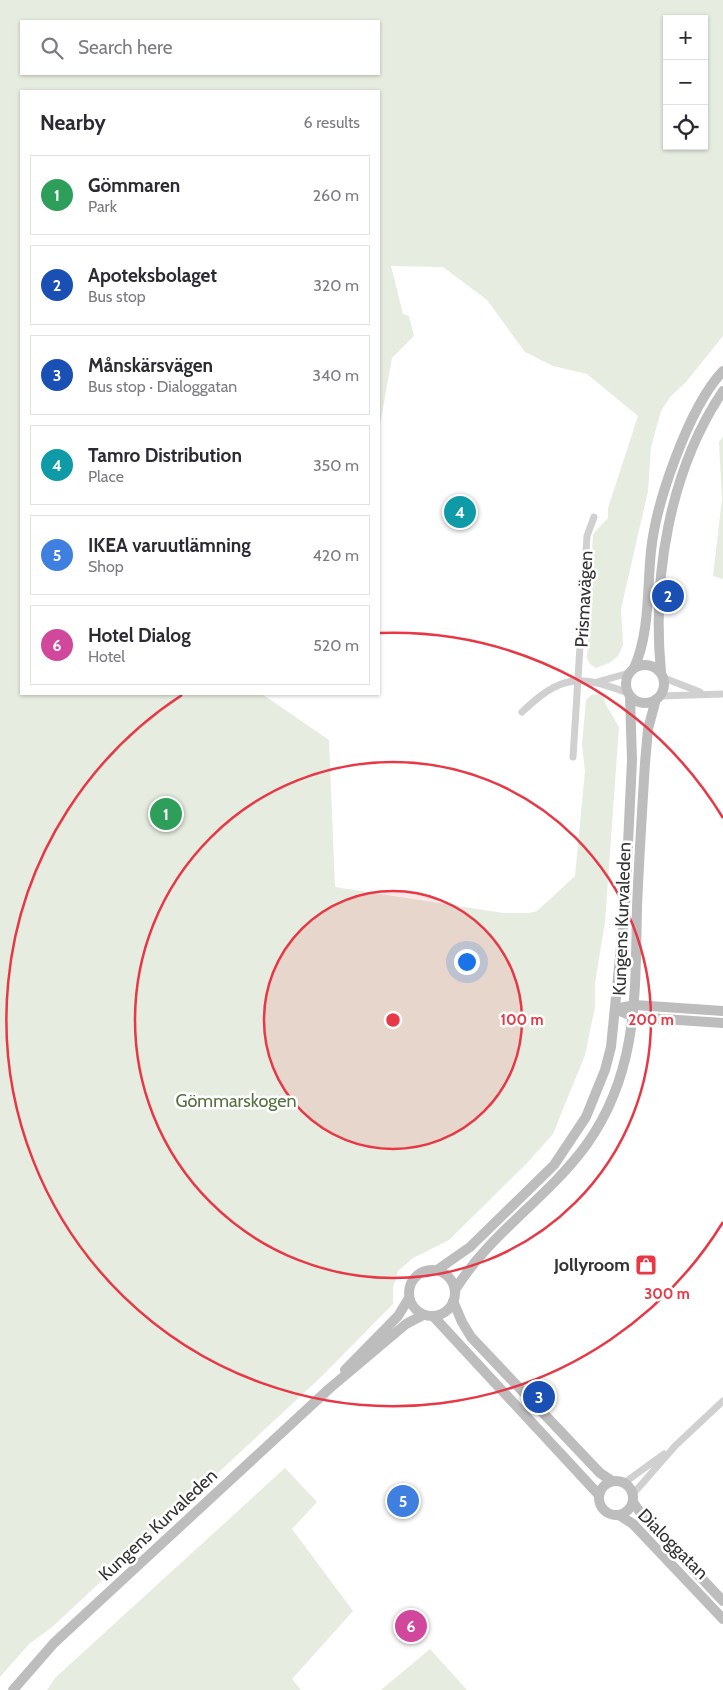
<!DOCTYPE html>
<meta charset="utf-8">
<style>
:root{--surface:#fff;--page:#f7f7f7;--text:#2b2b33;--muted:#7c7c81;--line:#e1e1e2;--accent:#2563eb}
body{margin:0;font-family:Cabin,sans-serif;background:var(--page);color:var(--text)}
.controls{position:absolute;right:15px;top:15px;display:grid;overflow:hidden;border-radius:0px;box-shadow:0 1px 4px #0004}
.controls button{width:45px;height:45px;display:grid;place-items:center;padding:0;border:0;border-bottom:1px solid var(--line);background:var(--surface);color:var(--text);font:25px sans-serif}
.you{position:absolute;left:466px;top:961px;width:18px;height:18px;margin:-12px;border:4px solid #fff;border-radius:50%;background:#1a73e8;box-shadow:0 0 0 8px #1a73e833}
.badge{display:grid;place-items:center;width:32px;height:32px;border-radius:50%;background:var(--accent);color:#fff;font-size:16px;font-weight:700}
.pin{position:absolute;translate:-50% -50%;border:2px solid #fff;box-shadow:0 1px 5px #0006}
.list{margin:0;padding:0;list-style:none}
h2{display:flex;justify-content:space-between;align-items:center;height:65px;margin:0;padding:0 20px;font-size:21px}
h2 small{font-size:16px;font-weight:400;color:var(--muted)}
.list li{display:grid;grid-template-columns:32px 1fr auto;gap:15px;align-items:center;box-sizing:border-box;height:80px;margin:0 10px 10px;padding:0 10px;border:1px solid var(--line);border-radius:0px}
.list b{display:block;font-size:19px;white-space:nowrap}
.list p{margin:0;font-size:16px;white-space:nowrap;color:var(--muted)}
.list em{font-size:16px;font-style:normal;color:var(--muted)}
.icon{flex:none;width:28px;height:28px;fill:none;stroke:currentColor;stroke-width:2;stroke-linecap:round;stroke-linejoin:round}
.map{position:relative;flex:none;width:723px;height:1690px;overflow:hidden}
.search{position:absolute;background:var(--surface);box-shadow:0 1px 4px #0004;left:20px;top:20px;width:360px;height:55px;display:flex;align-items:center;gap:12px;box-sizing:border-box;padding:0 18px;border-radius:0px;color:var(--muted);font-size:19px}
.panel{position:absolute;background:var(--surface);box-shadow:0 1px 4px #0004;left:20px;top:90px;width:360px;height:605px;border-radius:0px}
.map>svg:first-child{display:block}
.green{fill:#e6ecdf;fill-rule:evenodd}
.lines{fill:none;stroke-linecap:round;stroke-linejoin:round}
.street{stroke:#d0d0d0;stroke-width:7}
.secondary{stroke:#bdbdbd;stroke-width:10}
.ring{fill:none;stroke:#e83745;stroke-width:2.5}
.labels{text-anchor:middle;stroke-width:5;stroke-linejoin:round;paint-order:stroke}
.street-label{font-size:18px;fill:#333;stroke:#fff}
.park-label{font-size:18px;fill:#56703f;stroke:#fff}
.poi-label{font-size:18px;font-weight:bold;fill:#333;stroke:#fff;text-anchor:end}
.centre{fill:#e83745;stroke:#fff;stroke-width:2.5}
.ring-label{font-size:15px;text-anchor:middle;font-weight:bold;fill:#e83745;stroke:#fff;stroke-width:5;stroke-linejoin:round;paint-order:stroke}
</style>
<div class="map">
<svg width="723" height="1690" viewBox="0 0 723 1690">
<rect width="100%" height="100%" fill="#fff"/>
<path class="green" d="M 0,0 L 723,0 L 723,336 L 686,382 L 670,397 L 661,411 L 651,447 L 648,491 L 621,609 L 623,645 L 618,656 L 609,663 L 596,668 L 590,664 L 587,658 L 593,534 L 608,518 L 608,508 L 638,416 L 587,374 L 553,366 L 525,352 L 487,300 L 443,267 L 391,266 L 403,314 L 409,316 L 414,336 L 392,358 L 379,430 L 379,91 L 21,91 L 21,694 L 262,694 L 329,740 L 335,887 L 503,913 L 529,913 L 537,911 L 575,876 L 585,771 L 582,745 L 586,700 L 591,695 L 603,693 L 605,703 L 619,727 L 605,922 L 595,983 L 595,1007 L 585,1055 L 553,1134 L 528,1162 L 449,1240 L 413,1258 L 398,1271 L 393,1288 L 393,1304 L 320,1378 L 51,1628 L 29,1644 L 0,1677 ZM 667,19 L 704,19 L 704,146 L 667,146 ZM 21,21 L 379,21 L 379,74 L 21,74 Z
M 723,437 L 723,579 L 713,576 L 722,499 L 719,442 Z
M 285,1468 L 317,1502 L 292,1529 L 353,1611 L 292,1679 L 301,1690 L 47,1690 L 55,1678 Z
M 430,1649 L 467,1690 L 381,1690 Z"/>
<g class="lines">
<path class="street" d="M 664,678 L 700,692
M 597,682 L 629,673
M 660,696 L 723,694
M 522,712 C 561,675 578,674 628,693
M 573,757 L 587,536 L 594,517
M 624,1483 L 664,1454
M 633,1494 L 676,1445 L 723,1401"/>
<path class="secondary" d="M626 684a19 19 0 1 1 38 0a19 19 0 1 1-38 0Z
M 634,668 C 650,633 647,589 651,551 C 656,502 689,407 723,371
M 661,672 C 652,578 669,471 723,391
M 615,1009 L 634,1017 L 723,1023
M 615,1009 L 635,1005 L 723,1011
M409 1293a23 23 0 1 1 46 0a23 23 0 1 1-46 0Z
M 437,1270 L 470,1247 L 554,1165 L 586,1117 L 605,1070 L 611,1047 L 625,907 L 632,760 L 630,696
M 455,1290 C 490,1233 548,1198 587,1144 C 639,1071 635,992 637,907 C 639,859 642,811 645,763 L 648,729 L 656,699
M 453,1301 L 462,1322 L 471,1337 L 600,1473 L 612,1481
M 433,1316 L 599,1495
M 345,1370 L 398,1316 L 409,1298
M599 1498a17 17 0 1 1 34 0a17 17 0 1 1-34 0Z
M 633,1502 L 642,1515 L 723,1601
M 619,1515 L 633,1524 L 723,1619
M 13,1690 L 54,1643 L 330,1388 L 406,1324 L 423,1315"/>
</g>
<circle cx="393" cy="1020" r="129" fill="#e83745" fill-opacity=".12"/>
<g class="ring">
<circle cx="393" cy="1020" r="129"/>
<circle cx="393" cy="1020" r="258"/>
<path d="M723 1222A387 387 0 1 1 182 695M379 633A387 387 0 0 1 723 818"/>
</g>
<defs>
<g id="shop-square" transform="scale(1.125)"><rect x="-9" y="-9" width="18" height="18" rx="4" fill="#e83745" stroke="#fff"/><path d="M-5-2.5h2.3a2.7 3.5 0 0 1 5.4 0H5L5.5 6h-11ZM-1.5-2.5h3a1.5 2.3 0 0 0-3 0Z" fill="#fff"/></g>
</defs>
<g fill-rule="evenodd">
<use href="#shop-square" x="646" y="1265"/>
</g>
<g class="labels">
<g class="street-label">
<text transform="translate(584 599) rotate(-87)" y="6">Prismavägen</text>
<text transform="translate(622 919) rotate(-88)" y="6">Kungens Kurvaleden</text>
<text transform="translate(158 1525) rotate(-43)" y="6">Kungens Kurvaleden</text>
<text transform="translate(673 1544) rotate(45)" y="6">Dialoggatan</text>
</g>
<g class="park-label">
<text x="236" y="1107">Gömmarskogen</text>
</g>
<g class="poi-label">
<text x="630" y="1271">Jollyroom</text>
</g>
</g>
<circle cx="393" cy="1020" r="8" class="centre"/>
<g class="ring-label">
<text x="522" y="1025">100 m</text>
<text x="651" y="1025">200 m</text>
<text x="667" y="1299">300 m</text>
</g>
</svg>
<div class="controls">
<button>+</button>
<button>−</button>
<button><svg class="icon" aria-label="locate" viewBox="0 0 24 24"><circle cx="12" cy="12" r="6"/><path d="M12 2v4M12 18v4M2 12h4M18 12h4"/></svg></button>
</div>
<div class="you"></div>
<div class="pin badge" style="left:166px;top:814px;background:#2e9e5b">1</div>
<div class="pin badge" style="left:668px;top:596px;background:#1a4fb4">2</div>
<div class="pin badge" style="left:539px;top:1397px;background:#1a4fb4">3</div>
<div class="pin badge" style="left:460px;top:512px;background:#0f9aa8">4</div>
<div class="pin badge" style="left:403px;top:1501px;background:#3f7fe0">5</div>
<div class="pin badge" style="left:411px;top:1626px;background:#d1479c">6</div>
<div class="search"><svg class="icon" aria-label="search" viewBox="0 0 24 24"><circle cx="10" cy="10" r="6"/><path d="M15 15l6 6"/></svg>Search here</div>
<section class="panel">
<h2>Nearby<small>6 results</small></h2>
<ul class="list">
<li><span class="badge" style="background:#2e9e5b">1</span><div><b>Gömmaren</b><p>Park</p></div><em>260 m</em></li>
<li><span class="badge" style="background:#1a4fb4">2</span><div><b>Apoteksbolaget</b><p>Bus stop</p></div><em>320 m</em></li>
<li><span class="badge" style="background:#1a4fb4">3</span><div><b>Månskärsvägen</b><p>Bus stop · Dialoggatan</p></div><em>340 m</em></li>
<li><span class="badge" style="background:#0f9aa8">4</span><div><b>Tamro Distribution</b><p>Place</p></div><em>350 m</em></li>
<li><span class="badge" style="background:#3f7fe0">5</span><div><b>IKEA varuutlämning</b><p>Shop</p></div><em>420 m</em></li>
<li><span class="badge" style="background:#d1479c">6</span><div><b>Hotel Dialog</b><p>Hotel</p></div><em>520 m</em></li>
</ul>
</section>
</div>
